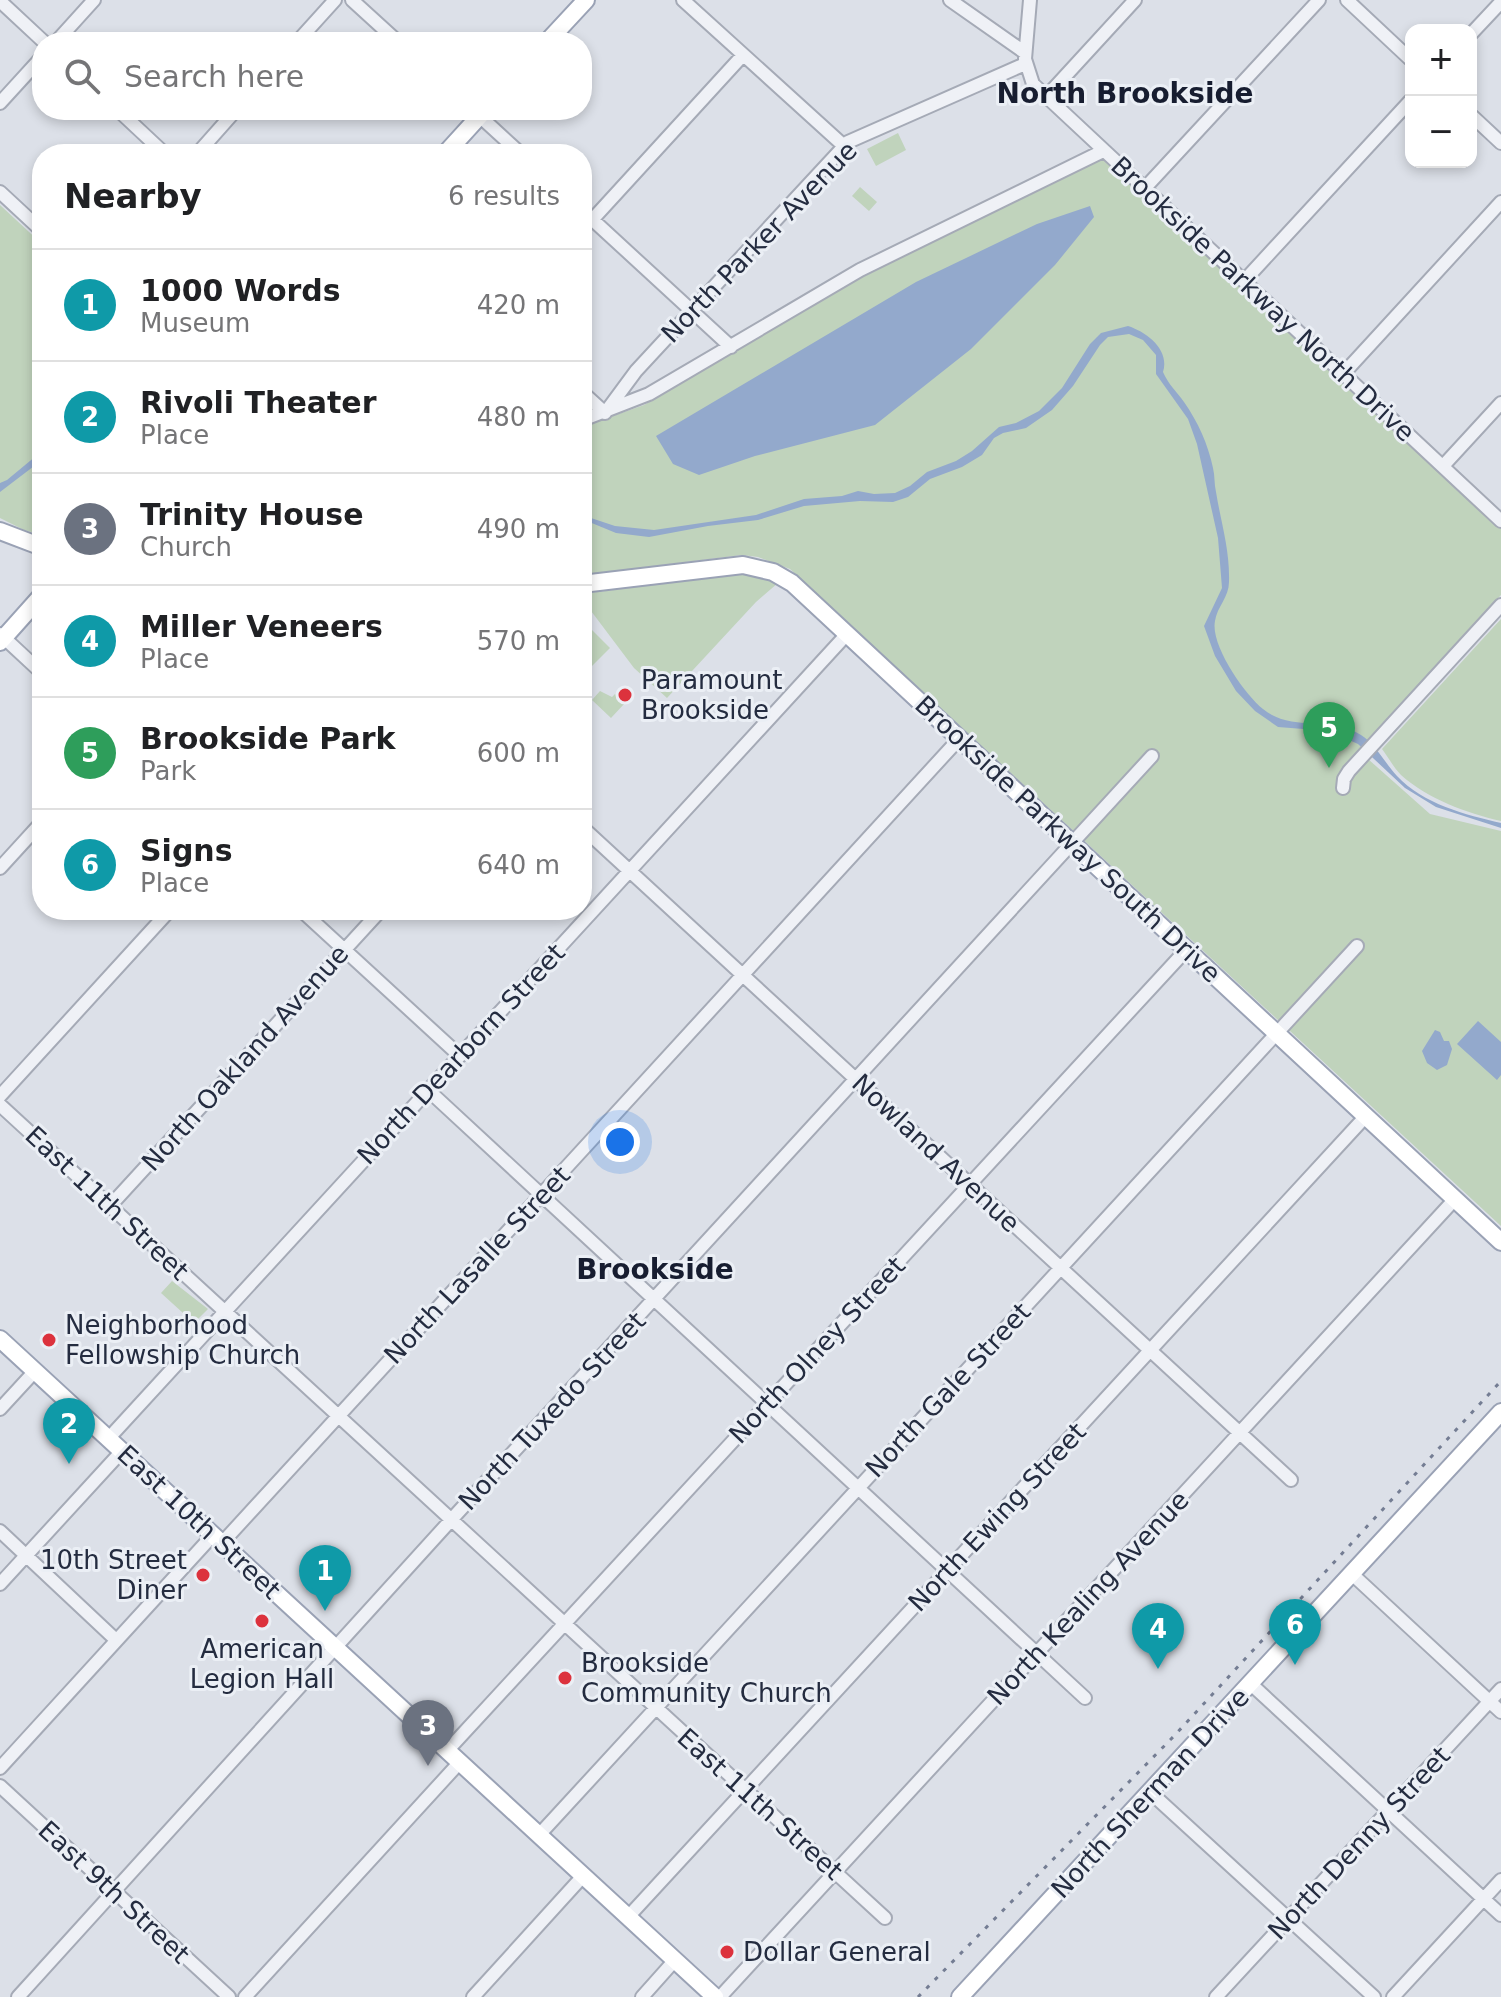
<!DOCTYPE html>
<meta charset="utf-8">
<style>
:root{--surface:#fff;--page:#f6f6f6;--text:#202124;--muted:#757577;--line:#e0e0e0;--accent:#ea580c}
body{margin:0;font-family:"DejaVu Sans",sans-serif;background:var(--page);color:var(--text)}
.controls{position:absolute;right:24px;top:24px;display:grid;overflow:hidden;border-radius:16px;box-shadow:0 4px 12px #0003}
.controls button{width:72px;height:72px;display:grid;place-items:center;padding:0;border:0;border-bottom:2px solid var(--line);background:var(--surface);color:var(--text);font:40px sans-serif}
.you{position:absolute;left:620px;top:1142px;width:28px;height:28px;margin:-20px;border:6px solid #fff;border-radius:50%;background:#1a73e8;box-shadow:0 0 0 12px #1a73e833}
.badge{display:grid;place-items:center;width:52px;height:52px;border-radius:50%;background:var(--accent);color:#fff;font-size:26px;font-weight:700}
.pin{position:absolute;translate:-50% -66px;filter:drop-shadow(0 2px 4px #0008)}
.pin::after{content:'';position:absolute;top:42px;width:28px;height:24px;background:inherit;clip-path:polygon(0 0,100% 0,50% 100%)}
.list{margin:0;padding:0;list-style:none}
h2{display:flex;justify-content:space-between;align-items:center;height:104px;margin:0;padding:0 32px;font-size:34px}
h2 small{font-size:26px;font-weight:400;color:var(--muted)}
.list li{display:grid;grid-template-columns:52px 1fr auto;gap:24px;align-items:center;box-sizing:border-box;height:112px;padding:0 32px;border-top:2px solid var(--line)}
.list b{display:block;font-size:30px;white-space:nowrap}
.list p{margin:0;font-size:26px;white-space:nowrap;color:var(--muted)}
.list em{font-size:26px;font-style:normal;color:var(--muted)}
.icon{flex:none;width:44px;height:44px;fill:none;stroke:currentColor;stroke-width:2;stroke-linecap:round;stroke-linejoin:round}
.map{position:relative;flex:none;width:1501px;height:1997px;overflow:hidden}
.search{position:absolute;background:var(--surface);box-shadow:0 4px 12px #0003;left:32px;top:32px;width:560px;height:88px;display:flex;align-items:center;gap:20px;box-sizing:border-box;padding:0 28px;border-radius:32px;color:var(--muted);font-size:30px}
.panel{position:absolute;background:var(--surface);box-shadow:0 4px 12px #0003;left:32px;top:144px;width:560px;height:776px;border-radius:32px}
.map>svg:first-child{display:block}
.green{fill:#c0d3bc}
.water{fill:#93a9cc}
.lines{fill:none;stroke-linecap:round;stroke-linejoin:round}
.minor-casing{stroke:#a5aab6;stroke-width:16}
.major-casing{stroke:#9aa2b5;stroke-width:20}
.minor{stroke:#eff1f6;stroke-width:12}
.major{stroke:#fff;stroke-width:16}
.rail{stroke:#747d93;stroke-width:3;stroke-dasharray:4 8;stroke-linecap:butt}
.poi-dot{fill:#dc323d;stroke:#ebeff5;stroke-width:3}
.labels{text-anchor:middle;stroke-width:6;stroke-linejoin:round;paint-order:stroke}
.street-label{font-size:26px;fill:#242c40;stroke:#ebeff5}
.poi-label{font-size:26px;fill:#242c40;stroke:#ebeff5;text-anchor:start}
.neighbourhood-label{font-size:28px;font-weight:bold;fill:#171d30;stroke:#ebeff5}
</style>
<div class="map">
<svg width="1501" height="1997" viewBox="0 0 1501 1997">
<rect width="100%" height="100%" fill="#dce0e8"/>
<path class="green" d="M 898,133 L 906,150 L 876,166 L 867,149 Z
M 1100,157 L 1501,529 L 1501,595 L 1359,751 L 1430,814 L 1501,831 L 1501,1226 L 790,569 L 758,557 L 742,555 L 582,575 L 582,427 L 644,405 L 843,287 Z
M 860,187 L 877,202 L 869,211 L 852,196 Z
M 0,205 L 42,244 L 42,535 L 24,530 L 0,518 Z
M 743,573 L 761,575 L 778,583 L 756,602 L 667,698 L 634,668 L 582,599 L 582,594 Z
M 1501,619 L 1501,821 C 1466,813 1428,799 1401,775 C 1394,768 1388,757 1382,749 Z
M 591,629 L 610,648 L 588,670 L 582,664 L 582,639 Z
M 600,691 L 612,697 L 615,694 L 625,703 L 611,718 L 592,700 Z
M 172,1281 L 208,1309 L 194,1323 L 161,1293 Z"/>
<path class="water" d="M 1090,206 L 1094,217 L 1055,265 L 971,349 L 875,425 L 755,456 L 699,475 L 673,464 L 656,436 L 916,282 L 1037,224 Z
M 1128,326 C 1147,332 1170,350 1163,372 C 1168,384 1177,392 1184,402 C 1198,422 1208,444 1213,468 C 1215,476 1214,484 1216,492 C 1221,523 1230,550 1229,582 C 1229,597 1217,607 1215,621 C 1210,645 1245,695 1263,709 C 1290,732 1331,716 1361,735 C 1376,745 1385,763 1397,776 C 1423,804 1466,815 1501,823 L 1501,828 L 1436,807 L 1405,788 L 1358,744 L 1329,731 L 1278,727 L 1255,711 L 1236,691 L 1215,656 L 1204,626 L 1222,588 L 1218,538 L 1197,444 L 1188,419 L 1156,374 L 1156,355 L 1143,340 L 1129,334 L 1108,337 L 1100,345 L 1073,386 L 1052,410 L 1026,428 L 1003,433 L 994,438 L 982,455 L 962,467 L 930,479 L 908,497 L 893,502 L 860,501 L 804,506 L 758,520 L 708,526 L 649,537 L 616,533 L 582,519 L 582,513 L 591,518 L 615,526 L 654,530 L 756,515 L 804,499 L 842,496 L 858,491 L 874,494 L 895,493 L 910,486 L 927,472 L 956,461 L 972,451 L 999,427 L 1016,423 L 1039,411 L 1062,388 L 1090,344 L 1101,333 Z
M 42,451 L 42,460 L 0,492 L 0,483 L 7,480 Z
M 1478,1021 L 1501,1042 L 1501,1075 L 1497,1080 L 1457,1044 Z
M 1435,1030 L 1440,1032 L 1444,1041 L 1449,1041 L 1452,1049 L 1447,1065 L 1437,1070 L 1427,1063 L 1422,1051 Z"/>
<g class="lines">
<g class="minor-casing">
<path id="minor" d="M 352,0 L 398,42
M 683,0 L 844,146
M 950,0 L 1024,52
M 1030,0 L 1025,59 L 1033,84 L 1501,521
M 1347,0 L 1411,60
M 0,1 L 44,42
M 1471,34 L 1501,2
M 56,42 L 94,0
M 297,42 L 335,0
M 1046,97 L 1135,0
M 0,103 L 42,57
M 118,110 L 165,154
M 473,110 L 521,154
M 1471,115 L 1501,143
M 197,154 L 236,110
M 1144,189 L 1319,0
M 0,192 L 42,231
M 582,210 L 731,347
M 592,220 L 743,55
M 1244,281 L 1411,100
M 1344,373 L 1501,202
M 582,392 L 605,413 L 636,371 L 848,142 L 1025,64
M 582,420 L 649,394 L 860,270 L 1103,151
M 1443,466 L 1501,403
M 0,634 L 42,673
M 1343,788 L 1344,779 L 1349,771 L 1501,605
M 582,827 L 1291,1480
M 0,868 L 42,822
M 301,910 L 460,1056
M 428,1090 L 1085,1698
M 0,1096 L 170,910
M 0,1105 L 885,1918
M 110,1206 L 381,910
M 0,1409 L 35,1371
M 108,1439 L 847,634
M 0,1531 L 116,1640
M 222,1543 L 959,739
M 1352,1574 L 1501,1712
M 0,1584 L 122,1451
M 1251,1684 L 1501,1915
M 447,1751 L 1187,949
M 0,1768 L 213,1535
M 0,1786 L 229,1997
M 1150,1792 L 1374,1997
M 539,1835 L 1357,946
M 628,1917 L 1366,1116
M 18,1997 L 451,1520 L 1152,756
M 245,1997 L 460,1762
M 473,1997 L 583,1876
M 642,1997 L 675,1960
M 720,1997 L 1455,1199
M 1216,1997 L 1501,1689
M 1393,1997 L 1501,1880"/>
</g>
<g class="major-casing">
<path id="major" d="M 547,42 L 586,0
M 445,154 L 485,110
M 0,531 L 42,547
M 582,584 L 743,565 L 773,572 L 792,583 L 1501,1242
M 0,642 L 42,595
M 0,1339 L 715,1997
M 960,1997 L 1501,1412"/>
</g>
<use href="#minor" class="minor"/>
<use href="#major" class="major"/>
<path class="rail" d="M 918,1997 L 1175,1735 L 1501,1381"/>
</g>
<g class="poi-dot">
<circle cx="625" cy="695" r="8"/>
<circle cx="49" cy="1340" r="8"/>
<circle cx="203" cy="1575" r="8"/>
<circle cx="262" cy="1621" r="8"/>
<circle cx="565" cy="1678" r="8"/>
<circle cx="727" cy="1952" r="8"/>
</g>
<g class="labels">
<g class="street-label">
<text transform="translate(759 242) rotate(-46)" y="9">North Parker Avenue</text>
<text transform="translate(1263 299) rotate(43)" y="9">Brookside Parkway North Drive</text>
<text transform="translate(1068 839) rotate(43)" y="9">Brookside Parkway South Drive</text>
<text transform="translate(461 1054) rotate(-47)" y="9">North Dearborn Street</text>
<text transform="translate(245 1058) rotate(-48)" y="9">North Oakland Avenue</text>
<text transform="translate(936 1153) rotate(43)" y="9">Nowland Avenue</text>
<text transform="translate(107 1203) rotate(43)" y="9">East 11th Street</text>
<text transform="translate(477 1265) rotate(-47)" y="9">North Lasalle Street</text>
<text transform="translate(817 1350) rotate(-47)" y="9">North Olney Street</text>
<text transform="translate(948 1390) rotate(-47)" y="9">North Gale Street</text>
<text transform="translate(552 1411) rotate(-47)" y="9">North Tuxedo Street</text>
<text transform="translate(997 1517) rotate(-47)" y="9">North Ewing Street</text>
<text transform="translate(199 1522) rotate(43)" y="9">East 10th Street</text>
<text transform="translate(1088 1598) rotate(-47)" y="9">North Kealing Avenue</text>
<text transform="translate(1150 1793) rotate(-47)" y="9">North Sherman Drive</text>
<text transform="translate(760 1804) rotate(42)" y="9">East 11th Street</text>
<text transform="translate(1359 1843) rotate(-47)" y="9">North Denny Street</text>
<text transform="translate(114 1892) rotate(43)" y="9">East 9th Street</text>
</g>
<g class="poi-label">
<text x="641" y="689">Paramount<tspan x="641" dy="30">Brookside</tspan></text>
<text x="65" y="1334">Neighborhood<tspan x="65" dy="30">Fellowship Church</tspan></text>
<text x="187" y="1569" text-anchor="end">10th Street<tspan x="187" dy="30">Diner</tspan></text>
<text x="262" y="1658" text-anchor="middle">American<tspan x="262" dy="30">Legion Hall</tspan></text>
<text x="581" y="1672">Brookside<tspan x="581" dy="30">Community Church</tspan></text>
<text x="743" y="1961">Dollar General</text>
</g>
<g class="neighbourhood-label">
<text x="1125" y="103">North Brookside</text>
<text x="655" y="1279">Brookside</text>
</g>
</g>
</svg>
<div class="controls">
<button>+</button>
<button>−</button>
</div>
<div class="you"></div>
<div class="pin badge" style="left:325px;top:1611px;background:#0f9aa8">1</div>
<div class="pin badge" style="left:69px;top:1464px;background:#0f9aa8">2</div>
<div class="pin badge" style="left:428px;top:1766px;background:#6b7280">3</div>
<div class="pin badge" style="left:1158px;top:1669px;background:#0f9aa8">4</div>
<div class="pin badge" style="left:1329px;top:768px;background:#2e9e5b">5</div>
<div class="pin badge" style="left:1295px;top:1665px;background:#0f9aa8">6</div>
<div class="search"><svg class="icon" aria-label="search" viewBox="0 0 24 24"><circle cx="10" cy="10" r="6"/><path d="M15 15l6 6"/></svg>Search here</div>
<section class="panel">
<h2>Nearby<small>6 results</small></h2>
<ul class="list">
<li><span class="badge" style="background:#0f9aa8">1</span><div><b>1000 Words</b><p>Museum</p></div><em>420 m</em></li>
<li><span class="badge" style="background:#0f9aa8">2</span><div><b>Rivoli Theater</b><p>Place</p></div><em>480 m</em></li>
<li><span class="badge" style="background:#6b7280">3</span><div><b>Trinity House</b><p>Church</p></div><em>490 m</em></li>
<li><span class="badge" style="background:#0f9aa8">4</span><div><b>Miller Veneers</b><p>Place</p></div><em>570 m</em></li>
<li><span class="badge" style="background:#2e9e5b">5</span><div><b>Brookside Park</b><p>Park</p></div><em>600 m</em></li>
<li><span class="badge" style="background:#0f9aa8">6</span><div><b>Signs</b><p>Place</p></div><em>640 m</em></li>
</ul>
</section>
</div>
